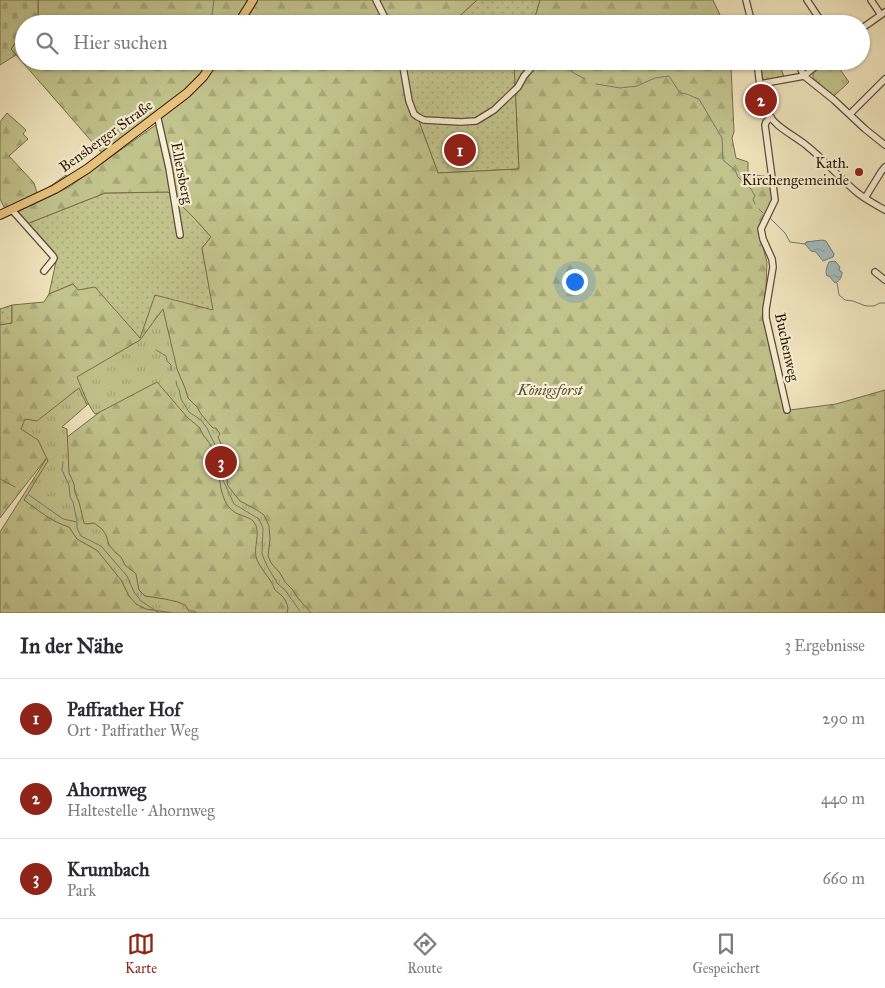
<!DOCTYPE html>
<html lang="de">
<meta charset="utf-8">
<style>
:root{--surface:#fff;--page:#f7f7f7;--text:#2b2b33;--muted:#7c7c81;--line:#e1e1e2;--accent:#8f2418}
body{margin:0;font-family:"IM FELL Great Primer",serif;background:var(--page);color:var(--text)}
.you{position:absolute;left:574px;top:281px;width:18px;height:18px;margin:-12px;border:4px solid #fff;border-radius:50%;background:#1a73e8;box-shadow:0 0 0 8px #1a73e833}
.badge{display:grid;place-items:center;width:32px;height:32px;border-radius:50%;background:var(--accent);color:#fff;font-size:16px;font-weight:700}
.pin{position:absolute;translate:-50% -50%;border:2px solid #fff;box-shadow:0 1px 5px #0006}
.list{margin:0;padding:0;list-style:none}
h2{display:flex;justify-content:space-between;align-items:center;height:65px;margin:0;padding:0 20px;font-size:21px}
h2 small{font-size:16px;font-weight:400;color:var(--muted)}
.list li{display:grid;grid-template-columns:32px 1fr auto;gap:15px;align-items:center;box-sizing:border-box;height:80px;padding:0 20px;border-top:1px solid var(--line)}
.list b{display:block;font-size:19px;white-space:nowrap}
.list p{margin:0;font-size:16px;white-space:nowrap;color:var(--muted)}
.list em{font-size:16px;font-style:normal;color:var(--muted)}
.icon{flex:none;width:28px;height:28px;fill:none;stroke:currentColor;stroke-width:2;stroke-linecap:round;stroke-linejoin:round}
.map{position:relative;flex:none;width:885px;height:613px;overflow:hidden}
.search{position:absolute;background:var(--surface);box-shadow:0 1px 4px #0004;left:15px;right:15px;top:15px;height:55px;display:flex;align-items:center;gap:12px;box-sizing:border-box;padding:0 18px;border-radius:28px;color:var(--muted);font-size:19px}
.sheet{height:305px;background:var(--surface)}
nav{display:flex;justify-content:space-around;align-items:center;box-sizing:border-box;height:70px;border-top:1px solid var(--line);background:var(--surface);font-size:14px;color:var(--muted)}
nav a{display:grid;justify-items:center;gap:2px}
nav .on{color:var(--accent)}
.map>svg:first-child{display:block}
.grass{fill:url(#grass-dots);stroke:#786e48}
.forest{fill:url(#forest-firs);stroke:#786e48;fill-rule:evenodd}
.cemetery{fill:url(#cemetery-stones);stroke:#786e48}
.park{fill:url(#park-tufts);stroke:#786e48}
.water{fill:url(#water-ripples);stroke:#737b73}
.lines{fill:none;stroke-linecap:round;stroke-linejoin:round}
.stream{stroke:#737b73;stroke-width:1}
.minor-casing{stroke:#5e4d32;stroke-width:8}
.major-casing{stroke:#2d1a02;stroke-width:10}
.minor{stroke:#f7efd6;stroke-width:5.5}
.major{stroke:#e9c480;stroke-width:8}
.poi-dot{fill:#8f2418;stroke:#f7efd6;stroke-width:2}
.labels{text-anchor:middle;stroke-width:4.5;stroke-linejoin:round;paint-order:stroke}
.street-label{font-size:15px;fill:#2d1a02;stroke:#f7efd6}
.poi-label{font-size:15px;fill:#2d1a02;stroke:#f7efd6;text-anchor:end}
.park-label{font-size:15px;font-style:italic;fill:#5a4d2c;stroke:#f7efd6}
</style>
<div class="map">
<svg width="885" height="613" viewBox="0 0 885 613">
<defs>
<pattern id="grass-dots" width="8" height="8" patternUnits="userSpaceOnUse" patternTransform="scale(1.25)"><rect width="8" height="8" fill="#c2c38d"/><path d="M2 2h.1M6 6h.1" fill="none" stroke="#a7a778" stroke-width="1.8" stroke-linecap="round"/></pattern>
<pattern id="forest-firs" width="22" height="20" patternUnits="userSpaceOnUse" patternTransform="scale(1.25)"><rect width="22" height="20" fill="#c2c38d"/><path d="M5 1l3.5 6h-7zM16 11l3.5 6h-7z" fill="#a7a778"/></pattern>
<pattern id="cemetery-stones" width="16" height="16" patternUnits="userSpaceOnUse" patternTransform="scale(1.25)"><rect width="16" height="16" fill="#c2c38d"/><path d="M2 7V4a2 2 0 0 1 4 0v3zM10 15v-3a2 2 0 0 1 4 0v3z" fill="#a7a778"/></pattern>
<pattern id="park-tufts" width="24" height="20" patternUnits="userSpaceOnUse" patternTransform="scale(1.25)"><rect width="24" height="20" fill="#c2c38d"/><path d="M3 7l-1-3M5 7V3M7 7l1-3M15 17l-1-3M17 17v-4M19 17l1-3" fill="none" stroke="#a7a778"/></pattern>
<pattern id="water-ripples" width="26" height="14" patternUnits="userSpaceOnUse" patternTransform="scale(1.25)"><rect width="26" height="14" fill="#a2bcbe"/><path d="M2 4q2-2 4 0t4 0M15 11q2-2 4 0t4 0" fill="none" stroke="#8ca1a2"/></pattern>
</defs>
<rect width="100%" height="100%" fill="#f2e7c0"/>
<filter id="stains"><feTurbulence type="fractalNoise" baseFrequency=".004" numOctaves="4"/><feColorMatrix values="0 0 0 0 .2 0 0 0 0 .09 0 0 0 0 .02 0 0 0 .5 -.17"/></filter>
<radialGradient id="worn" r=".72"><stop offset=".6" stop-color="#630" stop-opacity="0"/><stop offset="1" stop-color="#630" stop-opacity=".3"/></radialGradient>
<path class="grass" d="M 477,0 L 540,0 L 536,14 L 532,24 L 451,24 Z
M 409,61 L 514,61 L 519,169 L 438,173 L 413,105 L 405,65 Z
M 779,63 L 784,77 L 764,80 L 763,80 L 760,64 Z
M 168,192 L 196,220 L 211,237 L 202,248 L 214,311 L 140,339 L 95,288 L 78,291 L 73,284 L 49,294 L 57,257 L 24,225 L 105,193 Z
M 12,305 L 12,323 L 0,325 L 0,309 Z"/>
<path class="forest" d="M 38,0 L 374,0 L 376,5 L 380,0 L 477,0 L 451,24 L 34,24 L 38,17 Z
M 540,0 L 713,0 L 720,15 L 715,18 L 717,24 L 532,24 L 536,14 Z
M 24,35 L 24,61 L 409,61 L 405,65 L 413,105 L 438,173 L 519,169 L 514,61 L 729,61 L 731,67 L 734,132 L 732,138 L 736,158 L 748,162 L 748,174 L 770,177 L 773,198 L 768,212 L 759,227 L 759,233 L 767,262 L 765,310 L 790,410 L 836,404 L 885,390 L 885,613 L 0,613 L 0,532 L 48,456 L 0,518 L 0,325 L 12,323 L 12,305 L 44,302 L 49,294 L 73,284 L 78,290 L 95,287 L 140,338 L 155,295 L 213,310 L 202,248 L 211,237 L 196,220 L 168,192 L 105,193 L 24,225 L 15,213 L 69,187 L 157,124 L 156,116 L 105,152 L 100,151 L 11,49 L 16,42 ZM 74,397 L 101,411 L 53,448 L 29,427 Z
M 7,113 L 26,130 L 23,134 L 28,139 L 9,156 L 34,183 L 37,193 L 45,190 L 66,175 L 67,178 L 67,179 L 6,211 L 0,199 L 0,122 Z"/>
<path class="cemetery" d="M 0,0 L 38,0 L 38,17 L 34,24 L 24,24 L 24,35 L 16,42 L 11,49 L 16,55 L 0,65 Z"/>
<path class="park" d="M 826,61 L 834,61 L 849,82 L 834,96 L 813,78 L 813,73 Z
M 163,309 L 177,369 L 185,388 L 188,398 L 197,407 L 201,414 L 211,426 L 213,428 L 216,428 L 220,434 L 218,437 L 224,450 L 224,458 L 229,467 L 227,482 L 228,486 L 240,501 L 257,510 L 264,515 L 269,526 L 270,539 L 268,556 L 271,563 L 280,573 L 285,582 L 292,589 L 297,597 L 311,613 L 287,613 L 288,608 C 287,604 285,598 281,595 C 279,593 277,592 275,590 C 274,588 273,585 272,583 C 267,575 261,569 257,560 C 252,548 262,533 254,522 C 249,516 239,516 233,511 C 219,500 220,477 217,461 L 215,458 L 207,458 L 206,453 L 211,453 L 212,452 L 211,445 L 203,435 L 200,428 L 187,417 L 157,382 L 98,413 L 95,414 C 87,404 82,389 77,377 L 140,340 Z
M 79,388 L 87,405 L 62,427 L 67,429 L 69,473 L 74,484 L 75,493 L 79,502 L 84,523 L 85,524 L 94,523 L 102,529 L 106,535 L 109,545 L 116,553 L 121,557 L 125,565 L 136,574 L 139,590 L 145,596 L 165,599 L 178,602 L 185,605 L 189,611 L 193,611 L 197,613 L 173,613 L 146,609 L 136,604 L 129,596 L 121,580 L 100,554 L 98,551 L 77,539 L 69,527 C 52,522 38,510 24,500 L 46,464 L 48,461 L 38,440 L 21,429 L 25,419 L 37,421 Z"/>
<path class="water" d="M 822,240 L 826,241 L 834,254 L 833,257 L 823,261 L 816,252 L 811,251 L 805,244 L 806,242 Z
M 835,261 L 840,267 L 839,270 L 842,272 C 842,277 840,281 835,283 L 829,276 L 827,276 C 825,272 827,266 829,262 Z"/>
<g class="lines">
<path class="stream" d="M 212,15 L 214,0
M 557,61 L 560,64 L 567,66 L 572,72 L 585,79
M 596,84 L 620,88 L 637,86 L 655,78 L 669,76 L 680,93 C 687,93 692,97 699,99 L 722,138 L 723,160 L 735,170 L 738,177 L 751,189 L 755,196 L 753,199 L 755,204
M 759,209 L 763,213
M 770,218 L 785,233 L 790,242 L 805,244
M 837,283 L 839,295 L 845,300 L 853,301 L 866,306 L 874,306 L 880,303 L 885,303
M 156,350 L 166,356 L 167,361 L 171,365 L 171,371
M 176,381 L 177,386 L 179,389 L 181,399 L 189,412 L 201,420 L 207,428 L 215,445 L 223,470 L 223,480 L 234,504 L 259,519 L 263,528 L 262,554 L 267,566 L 278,584 L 285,590 L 292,600 L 300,611
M 63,462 L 62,470 L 69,485 L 70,497 L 73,502 L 77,521
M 0,479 L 15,487
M 29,495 L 63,519 L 77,522 L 77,528 L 81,536 L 101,546 L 127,576 L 134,592 L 141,601 L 159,613"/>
<g class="minor-casing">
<path id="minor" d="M 376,0 L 388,24
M 746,0 L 752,24
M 807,0 L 823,24
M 871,0 L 881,15
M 861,29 L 885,12
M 402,61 L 409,101 L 414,114 L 418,117 L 424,120 L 461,122 L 476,121 L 494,110 L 518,87 L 524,76 L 531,68
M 757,61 C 759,78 760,95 767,111 C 774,127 794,135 807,146 C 826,161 840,179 859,194 C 867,200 876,205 885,210
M 797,61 L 804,76 L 834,100 L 865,129 L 885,145
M 760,84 L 804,76 L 822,61
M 850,114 L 885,79
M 157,117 L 158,119 L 169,168 L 180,235
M 771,117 L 766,122 L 765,125 L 775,200 L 761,229 L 763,239 L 772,259 L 773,267 L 766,309 L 766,318 L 787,410
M 865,198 L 881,172 L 885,167
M 12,210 L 53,256 L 54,258 L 53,260 L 44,271
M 875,272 L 885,280"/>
</g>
<g class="major-casing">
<path id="major" d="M 238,24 L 253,0
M 0,215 L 55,189 L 87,169 L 187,93 L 203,77 L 214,61"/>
</g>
<use href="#minor" class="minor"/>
<use href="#major" class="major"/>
</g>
<circle class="poi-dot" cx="859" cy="172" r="5"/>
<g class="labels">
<g class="street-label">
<text transform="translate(106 136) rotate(-36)" y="5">Bensberger Straße</text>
<text transform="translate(182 173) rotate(79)" y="5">Ellersberg</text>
<text transform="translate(787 347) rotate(78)" y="5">Buchenweg</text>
</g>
<g class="poi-label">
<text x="849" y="168">Kath.<tspan x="849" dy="17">Kirchengemeinde</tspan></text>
</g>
<g class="park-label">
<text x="550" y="395">Königsforst</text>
</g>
</g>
<rect width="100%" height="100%" filter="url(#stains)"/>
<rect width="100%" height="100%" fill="url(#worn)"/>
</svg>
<div class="you"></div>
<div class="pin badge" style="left:460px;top:150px">1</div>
<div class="pin badge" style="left:761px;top:100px">2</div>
<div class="pin badge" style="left:221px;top:462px">3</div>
<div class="search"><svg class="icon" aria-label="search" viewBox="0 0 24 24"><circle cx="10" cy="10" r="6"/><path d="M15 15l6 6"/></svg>Hier suchen</div>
</div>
<section class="sheet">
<h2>In der Nähe<small>3 Ergebnisse</small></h2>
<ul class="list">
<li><span class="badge">1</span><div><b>Paffrather Hof</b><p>Ort · Paffrather Weg</p></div><em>290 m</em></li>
<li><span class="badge">2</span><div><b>Ahornweg</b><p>Haltestelle · Ahornweg</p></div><em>440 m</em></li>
<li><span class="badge">3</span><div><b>Krumbach</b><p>Park</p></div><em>660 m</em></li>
</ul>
</section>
<nav>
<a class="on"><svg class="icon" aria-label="map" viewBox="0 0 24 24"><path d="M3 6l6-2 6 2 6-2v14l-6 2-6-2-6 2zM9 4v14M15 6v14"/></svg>Karte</a>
<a><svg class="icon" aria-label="directions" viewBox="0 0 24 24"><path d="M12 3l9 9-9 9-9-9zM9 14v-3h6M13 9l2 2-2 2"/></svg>Route</a>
<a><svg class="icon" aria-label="saved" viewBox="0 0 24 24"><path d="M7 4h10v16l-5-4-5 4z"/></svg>Gespeichert</a>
</nav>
